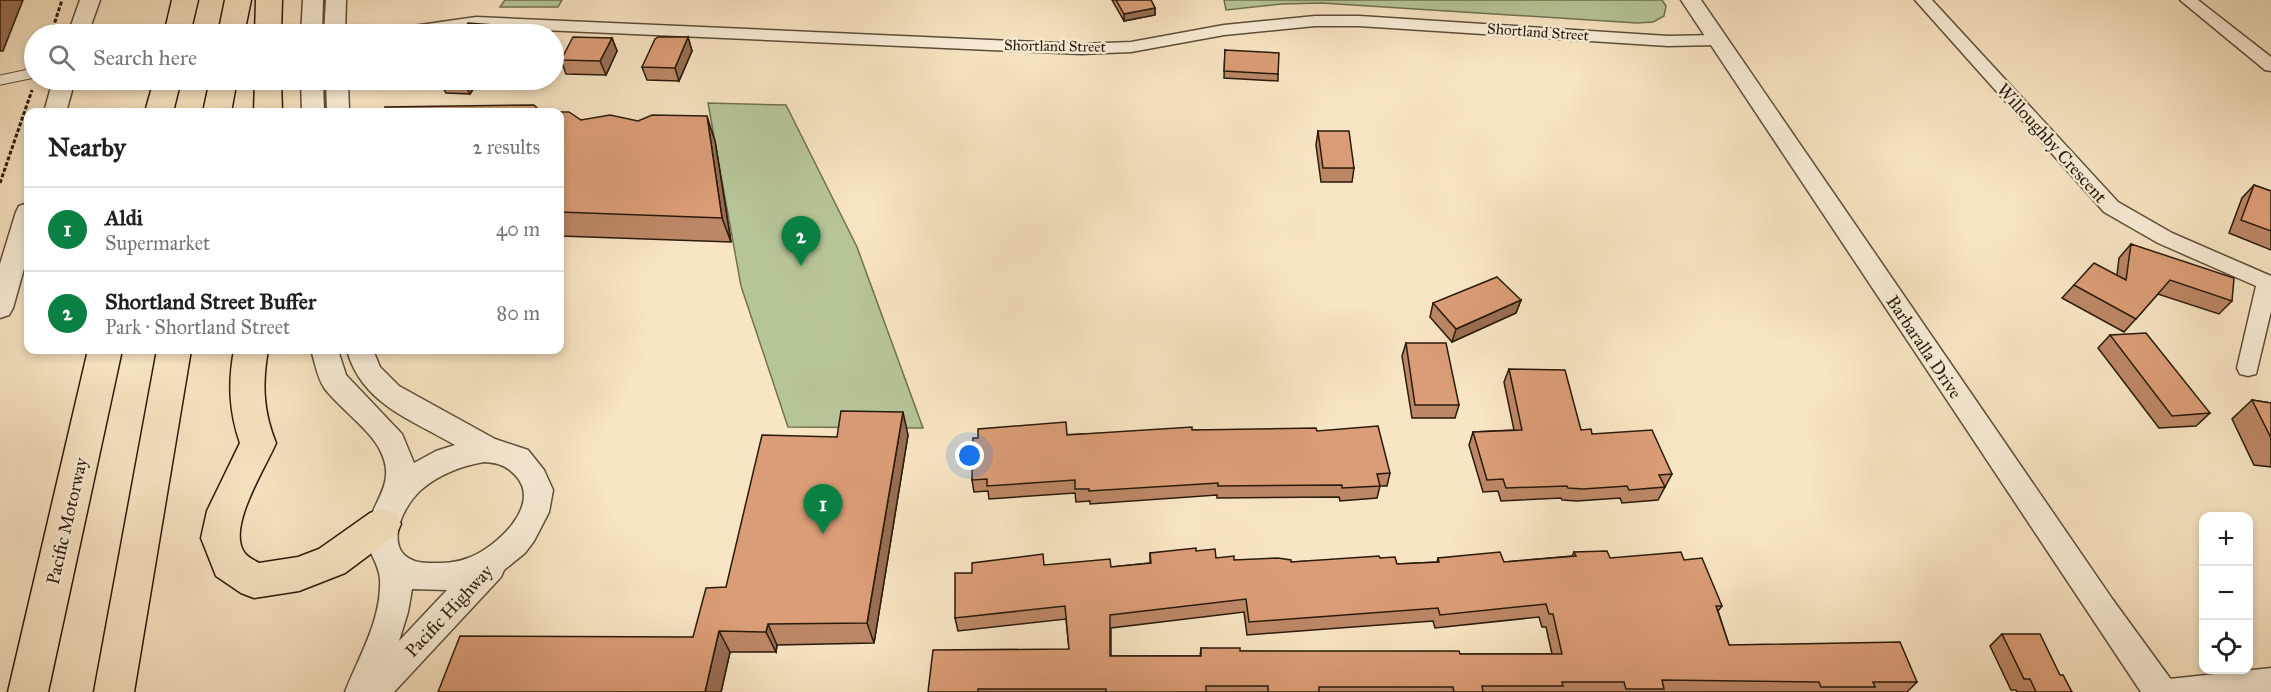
<!DOCTYPE html>
<meta charset="utf-8">
<style>
:root{--surface:#fff;--page:#f6f6f6;--text:#202124;--muted:#757577;--line:#e0e0e0;--accent:#0b8043}
body{margin:0;font-family:"IM FELL Great Primer",serif;background:var(--page);color:var(--text)}
.controls{position:absolute;right:18px;bottom:18px;display:grid;overflow:hidden;border-radius:12px;box-shadow:0 3px 9px #0003}
.controls button{width:54px;height:54px;display:grid;place-items:center;padding:0;border:0;border-bottom:2px solid var(--line);background:var(--surface);color:var(--text);font:30px sans-serif}
.you{position:absolute;left:970px;top:456px;width:21px;height:21px;margin:-15px;border:4px solid #fff;border-radius:50%;background:#1a73e8;box-shadow:0 0 0 9px #1a73e833}
.badge{display:grid;place-items:center;width:39px;height:39px;border-radius:50%;background:var(--accent);color:#fff;font-size:20px;font-weight:700}
.pin{position:absolute;translate:-50% -50px;filter:drop-shadow(0 2px 3px #0008)}
.pin::after{content:'';position:absolute;top:32px;width:21px;height:18px;background:inherit;clip-path:polygon(0 0,100% 0,50% 100%)}
.list{margin:0;padding:0;list-style:none}
h2{display:flex;justify-content:space-between;align-items:center;height:78px;margin:0;padding:0 24px;font-size:26px}
h2 small{font-size:20px;font-weight:400;color:var(--muted)}
.list li{display:grid;grid-template-columns:39px 1fr auto;gap:18px;align-items:center;box-sizing:border-box;height:84px;padding:0 24px;border-top:2px solid var(--line)}
.list b{display:block;font-size:22px;white-space:nowrap}
.list p{margin:0;font-size:20px;white-space:nowrap;color:var(--muted)}
.list em{font-size:20px;font-style:normal;color:var(--muted)}
.icon{flex:none;width:33px;height:33px;fill:none;stroke:currentColor;stroke-width:2;stroke-linecap:round;stroke-linejoin:round}
.map{position:relative;flex:none;width:2271px;height:692px;overflow:hidden}
.search{position:absolute;background:var(--surface);box-shadow:0 3px 9px #0003;left:24px;top:24px;width:540px;height:66px;display:flex;align-items:center;gap:15px;box-sizing:border-box;padding:0 21px;border-radius:33px;color:var(--muted);font-size:22px}
.panel{position:absolute;background:var(--surface);box-shadow:0 3px 9px #0003;left:24px;top:108px;width:540px;height:246px;border-radius:12px}
.map>svg:first-child{display:block}
.green{fill:#b7c699;stroke:#707052;stroke-width:1.5}
.lines{fill:none;stroke-linecap:round;stroke-linejoin:round}
.service-casing{stroke:#5d4d38;stroke-width:11}
.minor-casing{stroke:#5d4d38;stroke-width:3}
.tertiary-casing{stroke:#5d4d38;stroke-width:3}
.motorway-casing{stroke:#291a0a;stroke-width:3}
.path{stroke:#291a0a;stroke-width:3;stroke-dasharray:4 2;stroke-linecap:butt}
.service{stroke:#faeed8;stroke-width:9}
.minor{fill:#faeed8;fill-rule:evenodd}
.tertiary{fill:#faeed8;fill-rule:evenodd}
.motorway{fill:#f8e5c3;fill-rule:evenodd}
.wall{fill:#bc8766;stroke:#291a0a;stroke-width:1.5;fill-rule:evenodd}
.shaded-wall{fill:#996e53;stroke:#291a0a;stroke-width:1.5}
.building{fill:#db9d77;stroke:#291a0a;stroke-width:1.5;fill-rule:evenodd}
.labels{text-anchor:middle;stroke-width:5;stroke-linejoin:round;paint-order:stroke}
.far-street-label{font-size:15px;fill:#291a0a;stroke:#faeed8}
.street-label{font-size:18px;fill:#291a0a;stroke:#faeed8}
</style>
<div class="map">
<svg width="2271" height="692" viewBox="0 0 2271 692">
<rect width="100%" height="100%" fill="#f8e5c3"/>
<filter id="stains"><feTurbulence type="fractalNoise" baseFrequency=".00333" numOctaves="4"/><feColorMatrix values="0 0 0 0 .2 0 0 0 0 .09 0 0 0 0 .02 0 0 0 .5 -.17"/></filter>
<radialGradient id="worn" r=".72"><stop offset=".6" stop-color="#630" stop-opacity="0"/><stop offset="1" stop-color="#630" stop-opacity=".3"/></radialGradient>
<path class="green" d="M 505,0 L 562,0 L 558,7 L 500,7 Z
M 1224,0 L 1662,0 L 1666,6 L 1664,16 L 1653,22 L 1637,23 L 1321,3 L 1282,4 L 1226,10 Z
M 708,103 L 786,105 L 857,247 L 923,428 L 788,427 L 741,286 Z"/>
<g class="lines">
<g class="service-casing">
<path id="service" d="M 0,80 L 34,73"/>
</g>
<g class="minor-casing">
<path id="minor" d="M 1915,0 L 1932,0 L 2118,202 L 2172,233 L 2271,276 L 2271,311 L 2256,374 L 2248,376 L 2240,374 L 2237,368 L 2256,286 L 2158,243 L 2104,212 Z
M 2180,0 L 2198,0 L 2271,57 L 2271,71 L 2265,70 Z
M 1315,16 L 1359,16 L 1668,36 L 1717,35 L 1723,36 L 1725,40 L 1723,44 L 1717,45 L 1668,46 L 1359,26 L 1315,26 L 1224,35 L 1131,52 L 1081,54 L 476,27 L 424,34 L 384,34 L 392,29 L 476,17 L 1081,44 L 1131,42 L 1224,25 Z
M 2271,668 L 2271,692 L 2147,692 L 2151,683 L 2160,680 Z"/>
</g>
<g class="tertiary-casing">
<path id="tertiary" d="M 80,0 L 100,0 L 88,34 L 68,34 Z
M 303,0 L 323,0 L 322,34 L 301,34 Z
M 326,0 L 346,0 L 345,34 L 324,34 Z
M 1681,0 L 1701,0 L 2113,600 L 2172,681 L 2177,692 L 2141,692 Z
M 53,80 L 75,80 L 66,112 L 44,112 Z
M 301,80 L 323,80 L 324,112 L 302,112 Z
M 326,80 L 348,80 L 349,112 L 327,112 Z
M 28,203 L 28,254 L 13,308 L 9,315 L 0,318 L 0,264 L 16,212 L 19,206 Z
M 311,350 L 338,350 L 346,375 L 402,434 L 414,463 L 436,451 L 455,445 C 410,419 361,403 347,350 L 373,350 L 380,367 L 399,386 L 495,439 L 528,450 L 544,470 L 553,490 L 549,512 L 534,541 L 525,553 L 504,570 L 501,577 L 394,692 L 345,692 C 359,656 382,619 380,579 C 379,562 365,550 367,532 C 371,500 398,485 380,450 C 371,431 339,407 325,389 C 317,378 315,362 311,350 ZM 484,462 C 498,463 506,465 516,476 C 543,506 494,549 468,558 C 456,563 443,563 431,563 C 380,564 396,512 422,489 C 440,474 461,466 484,462 ZM 412,589 L 447,590 L 399,641 L 408,612 Z"/>
</g>
<g class="motorway-casing">
<path id="motorway" d="M 172,0 L 198,0 L 190,34 L 164,34 Z
M 225,0 L 251,0 L 244,34 L 218,34 Z
M 256,0 L 282,0 L 281,34 L 255,34 Z
M 154,80 L 181,80 L 173,112 L 145,112 Z
M 210,80 L 237,80 L 231,112 L 203,112 Z
M 255,80 L 281,80 L 282,112 L 254,112 Z
M 88,350 L 122,350 L 48,692 L 8,692 Z
M 157,350 L 191,350 L 134,692 L 94,692 Z
M 234,350 L 268,350 C 262,384 263,411 276,443 C 265,469 227,527 244,552 C 247,557 254,560 259,563 L 298,557 L 319,549 L 370,513 L 383,508 L 396,513 L 401,524 L 396,535 L 345,573 L 299,591 L 254,598 L 241,593 L 216,576 L 201,538 L 207,511 L 240,443 C 229,411 228,383 234,350 Z"/>
</g>
<path class="path" d="M 51,34 L 62,0
M 0,183 L 32,90"/>
<use href="#service" class="service"/>
<use href="#minor" class="minor"/>
<use href="#tertiary" class="tertiary"/>
<use href="#motorway" class="motorway"/>
</g>
<path class="wall" d="M 1112,0 L 1151,0 L 1155,8 L 1155,15 L 1124,21 Z
M 688,37 L 692,51 L 679,81 L 647,80 L 642,67 Z
M 612,38 L 617,51 L 606,75 L 566,74 L 561,60 Z
M 1225,50 L 1278,74 L 1278,81 L 1224,78 Z
M 439,80 L 479,80 L 470,94 L 446,93 Z
M 560,112 L 581,120 L 715,141 L 731,242 L 560,236 Z
M 1318,131 L 1354,168 L 1352,182 L 1321,182 L 1316,145 Z
M 2254,185 L 2271,191 L 2271,250 L 2229,233 L 2242,198 Z
M 2131,244 L 2232,301 L 2219,314 L 2158,294 L 2124,332 L 2062,298 L 2074,285 L 2117,275 L 2119,258 Z
M 1521,300 L 1516,313 L 1452,342 L 1430,317 L 1433,303 Z
M 2110,335 L 2210,413 L 2196,426 L 2159,428 L 2098,348 Z
M 1406,343 L 1459,405 L 1455,418 L 1412,418 L 1402,356 Z
M 1509,369 L 1581,430 L 1592,434 L 1672,474 L 1658,500 L 1622,503 L 1620,498 L 1577,501 L 1562,500 L 1561,498 L 1501,501 L 1498,491 L 1483,492 L 1469,445 L 1473,432 L 1514,430 L 1504,382 Z
M 2252,400 L 2271,403 L 2271,467 L 2254,465 L 2232,419 Z
M 1192,430 L 1317,431 L 1390,473 L 1387,486 L 1380,486 L 1377,498 L 1340,501 L 1339,497 L 1217,498 L 1217,495 L 1090,504 L 1090,501 L 1076,502 L 1075,493 L 989,499 L 988,491 L 974,492 L 972,480 L 978,438 Z
M 908,435 L 874,643 L 777,645 L 776,652 L 730,652 L 721,692 L 438,692 L 693,637 L 726,587 L 837,437 Z
M 1196,551 L 1216,558 L 1234,560 L 1291,562 L 1380,558 L 1397,564 L 1437,562 L 1438,558 L 1504,562 L 1572,556 L 1574,552 L 1610,558 L 1684,560 L 1722,606 L 1718,611 L 1729,645 L 1917,682 L 1907,692 L 928,692 L 1069,649 L 1066,619 L 958,631 L 955,618 L 972,573 L 1044,565 L 1111,567 L 1150,563 L 1150,553 ZM 1244,612 L 1247,635 L 1433,621 L 1435,628 L 1539,617 L 1542,627 L 1546,627 L 1552,654 L 1460,654 L 1240,651 L 1201,648 L 1200,656 L 1111,656 L 1111,628 Z
M 2002,634 L 2060,675 L 2072,692 L 2017,692 L 2016,690 L 2011,690 L 1990,646 Z"/>
<path class="shaded-wall" d="M 0,0 L 23,0 L 3,51 L 0,51 Z
M 1155,8 L 1155,15 L 1124,21 L 1124,14 Z
M 519,27 L 522,34 L 515,34 Z
M 688,37 L 692,51 L 679,81 L 675,68 Z
M 612,38 L 617,51 L 606,75 L 600,61 Z
M 463,80 L 479,80 L 470,94 Z
M 707,116 L 715,141 L 731,242 L 722,218 Z
M 1521,300 L 1516,313 L 1452,342 L 1456,329 Z
M 903,412 L 908,435 L 874,643 L 867,623 Z
M 768,624 L 777,645 L 776,652 L 766,632 Z
M 719,631 L 730,652 L 721,692 L 705,692 Z"/>
<path class="building" d="M 1116,0 L 1151,0 L 1155,8 L 1124,14 Z
M 468,23 L 519,27 L 515,34 L 461,34 Z
M 573,37 L 612,38 L 600,61 L 561,60 Z
M 658,37 L 688,37 L 675,68 L 642,67 L 655,39 Z
M 1225,50 L 1279,53 L 1278,74 L 1224,71 Z
M 534,105 L 541,112 L 386,112 L 385,107 Z
M 554,112 L 569,112 L 581,120 L 610,115 L 638,121 L 652,115 L 707,116 L 722,218 L 560,212 L 560,112 Z
M 1318,131 L 1349,131 L 1354,168 L 1323,168 Z
M 2254,185 L 2271,191 L 2271,231 L 2241,220 Z
M 2131,244 L 2234,278 L 2232,301 L 2170,280 L 2136,319 L 2074,285 L 2094,263 L 2126,280 Z
M 1497,277 L 1521,300 L 1456,329 L 1433,303 Z
M 2146,333 L 2210,413 L 2172,416 L 2110,335 Z
M 1406,343 L 1446,343 L 1459,405 L 1415,405 Z
M 1509,369 L 1565,370 L 1581,430 L 1591,429 L 1592,434 L 1652,430 L 1672,474 L 1659,475 L 1665,487 L 1629,490 L 1627,486 L 1583,489 L 1568,488 L 1567,486 L 1506,488 L 1503,479 L 1487,480 L 1473,432 L 1522,430 Z
M 2252,400 L 2271,403 L 2271,438 Z
M 841,411 L 903,412 L 867,623 L 768,624 L 766,632 L 719,631 L 705,692 L 438,692 L 460,636 L 693,637 L 706,588 L 726,587 L 762,435 L 837,437 Z
M 1066,422 L 1067,435 L 1192,427 L 1192,430 L 1316,428 L 1317,431 L 1378,426 L 1390,473 L 1377,474 L 1380,486 L 1342,488 L 1342,485 L 1218,486 L 1218,483 L 1089,491 L 1089,489 L 1075,489 L 1075,480 L 987,486 L 987,479 L 972,480 L 973,438 L 978,438 L 978,429 Z
M 1196,548 L 1196,551 L 1215,549 L 1216,558 L 1234,556 L 1234,560 L 1278,558 L 1291,560 L 1291,562 L 1379,556 L 1380,558 L 1395,557 L 1397,564 L 1439,562 L 1438,558 L 1500,552 L 1504,562 L 1576,556 L 1574,552 L 1607,551 L 1610,558 L 1681,552 L 1684,560 L 1702,558 L 1722,606 L 1716,606 L 1729,645 L 1900,642 L 1917,682 L 1873,682 L 1875,687 L 1821,687 L 1819,682 L 1662,680 L 1664,689 L 1626,689 L 1624,682 L 1562,682 L 1563,686 L 1482,686 L 1483,692 L 1454,692 L 1453,687 L 1319,687 L 1319,692 L 1268,692 L 1268,686 L 1206,686 L 1206,692 L 1106,692 L 1106,689 L 978,689 L 978,692 L 928,692 L 933,650 L 1069,649 L 1065,606 L 955,618 L 955,573 L 972,573 L 972,563 L 1043,554 L 1044,565 L 1110,559 L 1111,567 L 1151,563 L 1150,553 ZM 1246,599 L 1249,622 L 1438,608 L 1440,615 L 1546,604 L 1549,614 L 1553,614 L 1562,654 L 1460,654 L 1459,651 L 1240,651 L 1240,648 L 1201,648 L 1201,656 L 1110,656 L 1110,615 Z
M 2002,634 L 2040,634 L 2060,675 L 2063,675 L 2072,692 L 2036,692 L 2030,679 L 2024,679 Z"/>
<g class="labels">
<g class="far-street-label">
<text transform="translate(1538 32) rotate(4)" y="5">Shortland Street</text>
<text transform="translate(1055 46) rotate(1)" y="5">Shortland Street</text>
</g>
<g class="street-label">
<text transform="translate(2052 143) rotate(48)" y="6">Willoughby Crescent</text>
<text transform="translate(1924 347) rotate(56)" y="6">Barbaralla Drive</text>
<text transform="translate(67 521) rotate(-77)" y="6">Pacific Motorway</text>
<text transform="translate(449 611) rotate(-47)" y="6">Pacific Highway</text>
</g>
</g>
<rect width="100%" height="100%" filter="url(#stains)"/>
<rect width="100%" height="100%" fill="url(#worn)"/>
</svg>
<div class="controls">
<button>+</button>
<button>−</button>
<button><svg class="icon" aria-label="locate" viewBox="0 0 24 24"><circle cx="12" cy="12" r="6"/><path d="M12 2v4M12 18v4M2 12h4M18 12h4"/></svg></button>
</div>
<div class="you"></div>
<div class="pin badge" style="left:823px;top:534px">1</div>
<div class="pin badge" style="left:801px;top:266px">2</div>
<div class="search"><svg class="icon" aria-label="search" viewBox="0 0 24 24"><circle cx="10" cy="10" r="6"/><path d="M15 15l6 6"/></svg>Search here</div>
<section class="panel">
<h2>Nearby<small>2 results</small></h2>
<ul class="list">
<li><span class="badge">1</span><div><b>Aldi</b><p>Supermarket</p></div><em>40 m</em></li>
<li><span class="badge">2</span><div><b>Shortland Street Buffer</b><p>Park · Shortland Street</p></div><em>80 m</em></li>
</ul>
</section>
</div>
